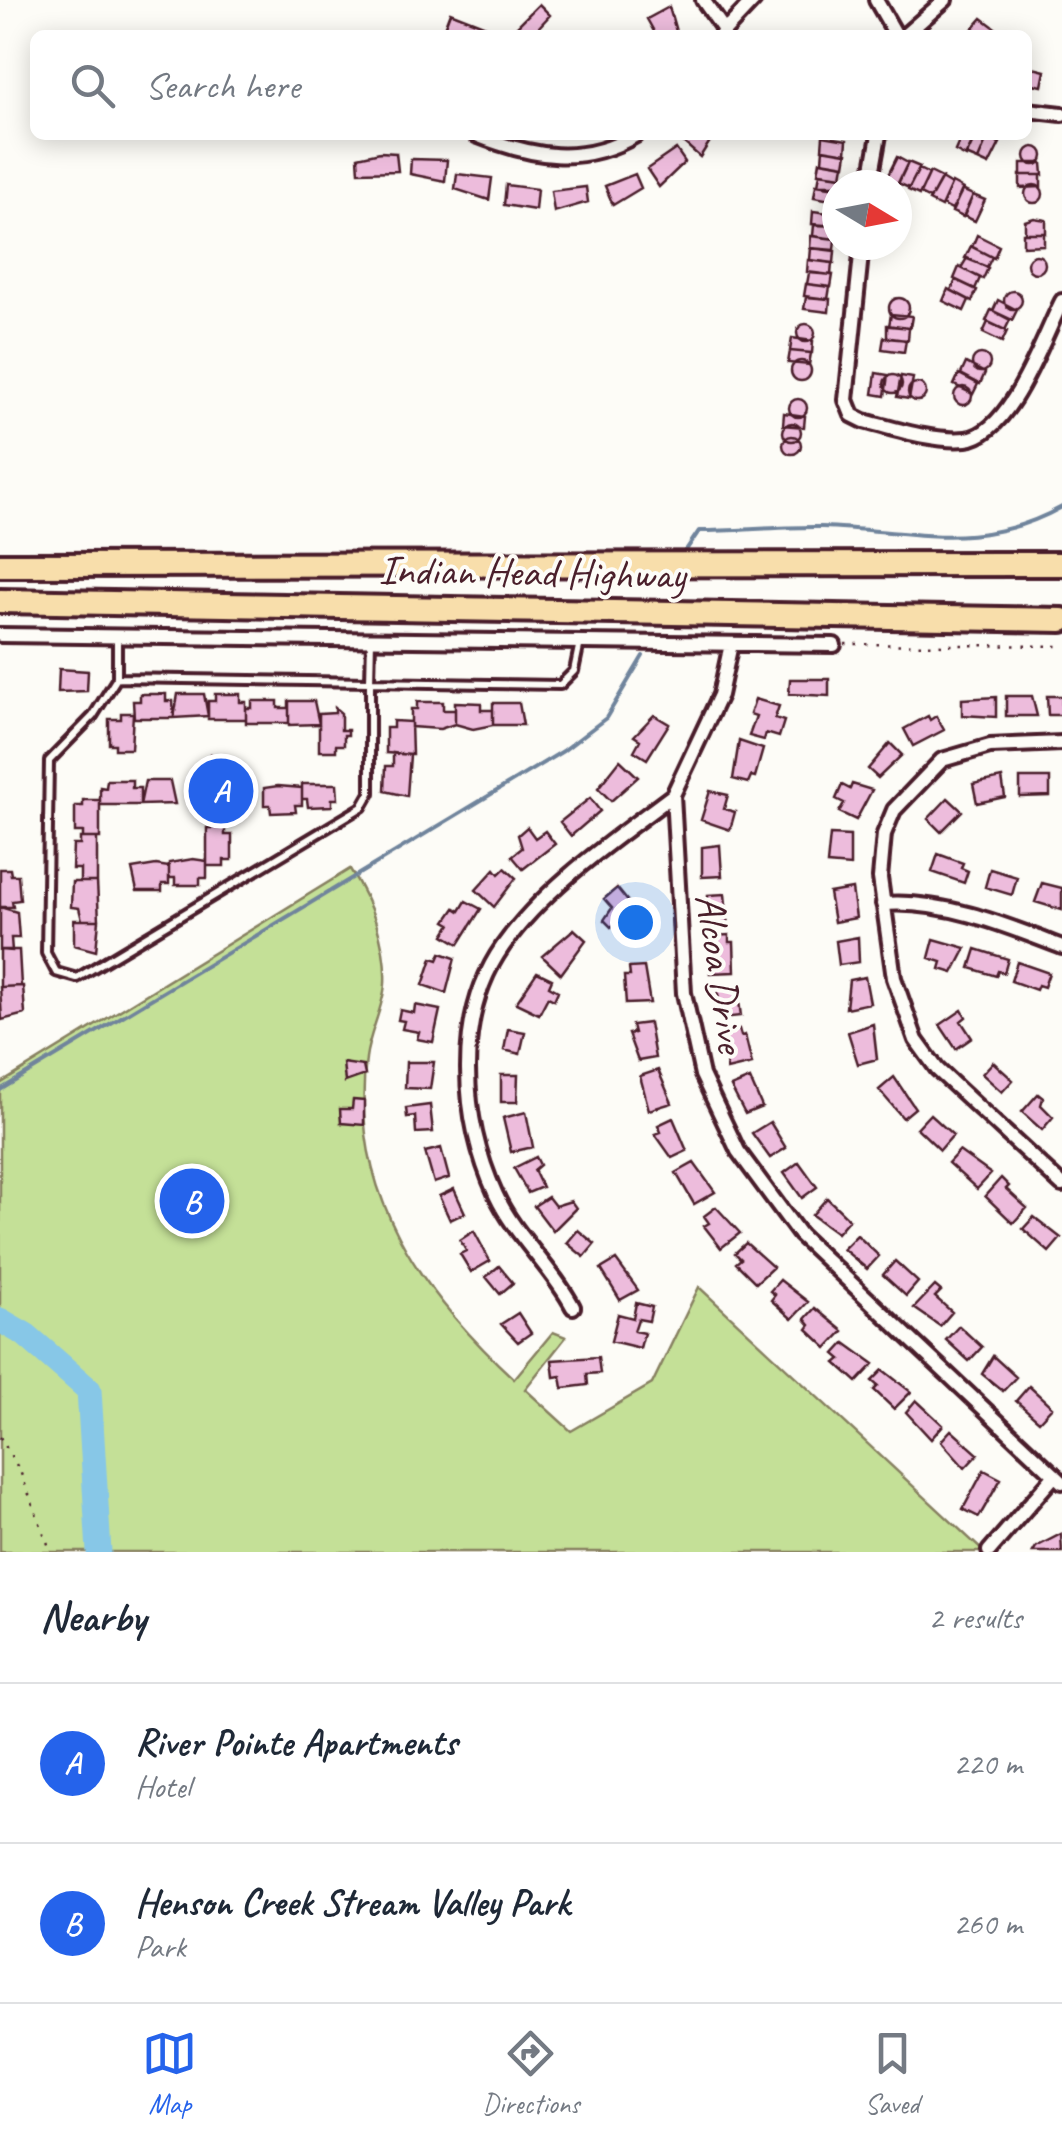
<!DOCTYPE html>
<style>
:root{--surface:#fff;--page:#f2f2f3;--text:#1f2937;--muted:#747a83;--line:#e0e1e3;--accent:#2563eb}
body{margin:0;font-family:Caveat,sans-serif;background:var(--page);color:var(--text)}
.compass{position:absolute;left:822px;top:170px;width:90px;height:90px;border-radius:50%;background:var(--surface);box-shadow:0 5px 25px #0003;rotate:100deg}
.you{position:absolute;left:635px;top:922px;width:35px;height:35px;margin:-25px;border:8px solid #fff;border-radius:50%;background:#1a73e8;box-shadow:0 0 0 15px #1a73e833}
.badge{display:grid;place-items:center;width:65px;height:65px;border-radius:50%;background:var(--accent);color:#fff;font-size:32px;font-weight:700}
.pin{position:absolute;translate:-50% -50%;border:5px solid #fff;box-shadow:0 2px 10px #0006}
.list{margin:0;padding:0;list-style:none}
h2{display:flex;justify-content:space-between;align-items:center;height:130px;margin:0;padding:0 40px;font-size:42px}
h2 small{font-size:32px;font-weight:400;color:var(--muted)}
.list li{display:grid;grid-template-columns:65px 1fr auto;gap:30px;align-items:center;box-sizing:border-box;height:160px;padding:0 40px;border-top:2px solid var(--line)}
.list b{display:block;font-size:38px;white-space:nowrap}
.list p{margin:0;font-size:32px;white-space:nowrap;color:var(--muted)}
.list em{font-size:32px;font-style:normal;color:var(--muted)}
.icon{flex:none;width:55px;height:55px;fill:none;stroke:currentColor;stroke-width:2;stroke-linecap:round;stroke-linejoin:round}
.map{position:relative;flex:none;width:1062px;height:1552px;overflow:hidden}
.search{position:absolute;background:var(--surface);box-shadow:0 5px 25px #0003;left:30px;right:30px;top:30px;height:110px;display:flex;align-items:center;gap:25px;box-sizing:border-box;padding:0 35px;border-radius:15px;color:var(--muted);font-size:38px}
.sheet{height:450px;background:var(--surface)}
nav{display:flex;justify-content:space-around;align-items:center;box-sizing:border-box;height:140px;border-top:2px solid var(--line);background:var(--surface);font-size:28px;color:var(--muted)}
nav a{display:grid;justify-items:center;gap:5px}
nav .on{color:var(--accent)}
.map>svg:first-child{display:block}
.green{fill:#c4e097;stroke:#878061;stroke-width:2.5}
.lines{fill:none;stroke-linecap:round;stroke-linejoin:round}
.stream{stroke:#6f849c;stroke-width:4}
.river{stroke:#87c7e7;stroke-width:25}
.building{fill:#edbcdc;stroke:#4a1f2b;stroke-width:2.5}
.lane-casing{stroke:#4a1f2b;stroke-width:14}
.street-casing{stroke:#4a1f2b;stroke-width:20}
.highway-casing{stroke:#4a1f2b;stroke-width:30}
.path{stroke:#4a1f2b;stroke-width:2.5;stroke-dasharray:2.5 8;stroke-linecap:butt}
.lane{stroke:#fdfcf7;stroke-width:6}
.street{stroke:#fdfcf7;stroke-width:12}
.highway{stroke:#f8deab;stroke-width:22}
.labels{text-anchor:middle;stroke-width:8;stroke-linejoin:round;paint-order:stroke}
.street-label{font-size:42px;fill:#4a1f2b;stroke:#fdfcf7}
</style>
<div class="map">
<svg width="1062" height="1552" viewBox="0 0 1062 1552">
<rect width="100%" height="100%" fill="#fdfcf7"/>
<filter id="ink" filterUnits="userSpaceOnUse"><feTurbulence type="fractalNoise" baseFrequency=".01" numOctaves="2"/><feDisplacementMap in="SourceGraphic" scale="20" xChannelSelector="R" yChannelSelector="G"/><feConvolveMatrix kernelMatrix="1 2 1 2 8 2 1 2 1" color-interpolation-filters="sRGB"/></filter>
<g filter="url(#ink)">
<path class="green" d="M 350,869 C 371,902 387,943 385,984 C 383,1009 369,1033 366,1058 C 349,1193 422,1294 514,1379 L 553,1332 L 566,1337 L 525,1389 L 571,1431 L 652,1384 L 699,1287 L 984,1552 L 0,1552 L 0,1084 Z"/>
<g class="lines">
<path class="stream" d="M 684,553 L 699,531 C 740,531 781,526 822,527 C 912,530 978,554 1062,507
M 0,1090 L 563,751 L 606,718 L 643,656"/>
<path class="river" d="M 0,1320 L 26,1335 L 89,1390 L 99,1552"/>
</g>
<path class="building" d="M 539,4 L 550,15 L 538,28 L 542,31 L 520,35 L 514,29 Z
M 669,7 L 677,35 L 656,35 L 647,19 Z
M 450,12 L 491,28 L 488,35 L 464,35 L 444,28 Z
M 982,18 L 998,30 L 995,35 L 967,35 Z
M 1027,61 L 1029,67 L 1045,71 L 1042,86 L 1027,83 Z
M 691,135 L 714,135 L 700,157 L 684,143 Z
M 962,135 L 976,135 L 966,157 L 955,151 Z
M 976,135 L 987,139 L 978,160 L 966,155 Z
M 823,136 L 847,140 L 846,153 L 822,149 Z
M 987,139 L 1000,143 L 989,165 L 978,160 Z
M1025 156a9 9 0 1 1 18 0a9 9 0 1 1-18 0Z
M 676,149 L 685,162 L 659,187 L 647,169 Z
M 823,149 L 847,153 L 845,165 L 822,161 Z
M 380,152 L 396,153 L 398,171 L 359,172 L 358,157 Z
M 897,157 L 908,163 L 898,184 L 886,179 Z
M 411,159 L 447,160 L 445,181 L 410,174 Z
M 820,161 L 844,165 L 842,176 L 818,173 Z
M 908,162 L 920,167 L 909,188 L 898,183 Z
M 1021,163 L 1042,163 L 1043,175 L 1021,175 Z
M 919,169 L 929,174 L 919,195 L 908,190 Z
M 930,172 L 942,178 L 930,199 L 920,194 Z
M 820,173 L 843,176 L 842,185 L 818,185 Z
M 457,174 L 492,178 L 489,200 L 455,189 Z
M 635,174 L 641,188 L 613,205 L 605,186 Z
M 1020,175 L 1041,175 L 1041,187 L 1020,188 Z
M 941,179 L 951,185 L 941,207 L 929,201 Z
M 952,183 L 963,189 L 952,210 L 942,205 Z
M1025 194a9 9 0 1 1 18 0a9 9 0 1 1-18 0Z
M 506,185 L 537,189 L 535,210 L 504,205 Z
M 816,185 L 837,188 L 837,201 L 814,197 Z
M 586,187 L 588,202 L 554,212 L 551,191 Z
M 962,190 L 973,195 L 963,217 L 952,212 Z
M 973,195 L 985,200 L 975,221 L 964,216 Z
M 813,211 L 837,214 L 836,226 L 812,224 Z
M 1034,218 L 1046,220 L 1046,233 L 1025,233 L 1025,221 Z
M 814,225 L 837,226 L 836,239 L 813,236 Z
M 1023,233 L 1044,233 L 1044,245 L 1023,246 Z
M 977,235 L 999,246 L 994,258 L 972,247 Z
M 811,236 L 835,239 L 834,250 L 810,248 Z
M 971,246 L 992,257 L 987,267 L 965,258 Z
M 811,248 L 835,251 L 834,263 L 810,260 Z
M1027 264a9 9 0 1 1 18 0a9 9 0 1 1-18 0Z
M 967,258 L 988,268 L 983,279 L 961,268 Z
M 808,260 L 832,263 L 831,275 L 807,272 Z
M 959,267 L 980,278 L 975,289 L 954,279 Z
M 809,273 L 833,275 L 831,287 L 807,284 Z
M 956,280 L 977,290 L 972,301 L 951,290 Z
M 806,284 L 830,287 L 828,299 L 804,296 Z
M 948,289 L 969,300 L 964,311 L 943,301 Z
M1004 300a9 9 0 1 1 18 0a9 9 0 1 1-18 0Z
M 806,297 L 830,299 L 829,312 L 804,309 Z
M889 308a10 10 0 1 1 20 0a10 10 0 1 1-20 0Z
M 998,300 L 1017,310 L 1012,320 L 993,311 Z
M 991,310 L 1010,320 L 1005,330 L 986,321 Z
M 891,314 L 912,316 L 910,328 L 889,326 Z
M 988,322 L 1007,331 L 1002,342 L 983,333 Z
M797 333a9 9 0 1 1 18 0a9 9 0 1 1-18 0Z
M 887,325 L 909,328 L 908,340 L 887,338 Z
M 884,337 L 906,340 L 904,352 L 882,349 Z
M 792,338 L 813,341 L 812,353 L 790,351 Z
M 790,351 L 811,353 L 809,365 L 788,363 Z
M972 363a9 9 0 1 1 18 0a9 9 0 1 1-18 0Z
M791 371a10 10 0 1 1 20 0a10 10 0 1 1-20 0Z
M 966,363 L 985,373 L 980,384 L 961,374 Z
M 876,373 L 888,375 L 885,396 L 873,394 Z
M 959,374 L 978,384 L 973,394 L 954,385 Z
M884 384a9 9 0 1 1 18 0a9 9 0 1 1-18 0Z
M 901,376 L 913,378 L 909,399 L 897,397 Z
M908 392a9 9 0 1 1 18 0a9 9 0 1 1-18 0Z
M954 396a9 9 0 1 1 18 0a9 9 0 1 1-18 0Z
M789 408a9 9 0 1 1 18 0a9 9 0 1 1-18 0Z
M 784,413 L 805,416 L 804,427 L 783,425 Z
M783 432a9 9 0 1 1 18 0a9 9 0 1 1-18 0Z
M783 445a9 9 0 1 1 18 0a9 9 0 1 1-18 0Z
M 59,669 L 88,671 L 87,691 L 58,692 Z
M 790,679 L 829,679 L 829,696 L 789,694 Z
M 140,694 L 166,694 L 166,701 L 173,701 L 174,718 L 134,718 L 133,701 L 140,701 Z
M 178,694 L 204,694 L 208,716 L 174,718 Z
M 215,694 L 240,694 L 240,702 L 246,702 L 246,719 L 208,719 L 208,701 L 215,701 Z
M 1006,696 L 1032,696 L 1037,716 L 1006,716 Z
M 1047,696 L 1062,696 L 1062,715 L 1048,715 Z
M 996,697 L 996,717 L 962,715 L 962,699 Z
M 755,699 L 779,706 L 775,718 L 784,721 L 779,737 L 766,733 L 764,740 L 749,736 L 756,716 L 750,714 Z
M 252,701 L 278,701 L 278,708 L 289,708 L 289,723 L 246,723 L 246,708 L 252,708 Z
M 289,701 L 314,701 L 319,724 L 289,725 Z
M 417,702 L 443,702 L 443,710 L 455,710 L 455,724 L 440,729 L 411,727 L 411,709 L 417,709 Z
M 455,702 L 481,703 L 481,710 L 493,710 L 493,725 L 473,729 L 455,724 Z
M 493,703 L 519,703 L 523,725 L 493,725 Z
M 335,708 L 341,713 L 341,730 L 348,730 L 348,735 L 344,735 L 344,745 L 336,745 L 336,751 L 319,751 L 319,714 L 335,713 Z
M 121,713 L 133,713 L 131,749 L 115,749 L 115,744 L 109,744 L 109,719 L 121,719 Z
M 654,715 L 669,724 L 647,759 L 634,751 L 640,740 L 634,736 Z
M 928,716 L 930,720 L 936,716 L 944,730 L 913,746 L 904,729 Z
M 393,721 L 411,722 L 412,755 L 386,753 L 386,728 L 393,728 Z
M 739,741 L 763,749 L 755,777 L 751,776 L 748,783 L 733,779 Z
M 890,743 L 902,755 L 878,778 L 868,769 Z
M 393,753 L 410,755 L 407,796 L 385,791 L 386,766 L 393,766 Z
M 211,754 L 233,759 L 233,784 L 225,784 L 225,797 L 208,795 Z
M 620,760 L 638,777 L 611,801 L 598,788 Z
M 1002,778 L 1005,797 L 977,803 L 973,784 Z
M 1020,778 L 1050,778 L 1050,796 L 1020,797 Z
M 107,780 L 132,780 L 132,788 L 140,788 L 140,805 L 100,805 L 100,787 L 106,788 Z
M 145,781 L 170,781 L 175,804 L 140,805 Z
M 302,784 L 337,784 L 338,799 L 332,799 L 332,806 L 308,807 L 307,799 L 302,799 Z
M 852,784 L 872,790 L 856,820 L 839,812 L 844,803 L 836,799 L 842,785 L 850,789 Z
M 278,786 L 302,788 L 302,805 L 295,805 L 296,812 L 271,813 L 270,805 L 264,805 L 264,788 Z
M 710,791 L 728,795 L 724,809 L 735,812 L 730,830 L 701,820 Z
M 206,795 L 233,797 L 233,822 L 225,822 L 225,828 L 210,828 Z
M 590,798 L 600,811 L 571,836 L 560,822 Z
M 948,798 L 962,811 L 941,832 L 928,819 Z
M 83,800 L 100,800 L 100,838 L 83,838 L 83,832 L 75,832 L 75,806 L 83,806 Z
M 527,827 L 535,838 L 545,831 L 555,844 L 523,869 L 512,856 L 522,848 L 518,835 Z
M 207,828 L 225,828 L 225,835 L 232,835 L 232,860 L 224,860 L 224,866 L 207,866 Z
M 830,835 L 850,836 L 850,866 L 827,864 Z
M 80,838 L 97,838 L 97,882 L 80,882 L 80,869 L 72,869 L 73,845 L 80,845 Z
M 720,845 L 722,876 L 702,877 L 702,847 Z
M 938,854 L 963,863 L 961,868 L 968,871 L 964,883 L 932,872 Z
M 193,859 L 207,861 L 207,878 L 200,878 L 200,885 L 175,885 L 175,878 L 169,878 L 169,863 Z
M 156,865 L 169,867 L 169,884 L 162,884 L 162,891 L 137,891 L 132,869 Z
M 505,868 L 516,878 L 494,907 L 476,890 L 495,869 L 499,874 Z
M 0,869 L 10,869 L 11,875 L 18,875 L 20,900 L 12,901 L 13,907 L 0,907 Z
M 990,869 L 1017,877 L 1012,895 L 985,887 Z
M 72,882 L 97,882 L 99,920 L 82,920 L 79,908 L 71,907 Z
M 1042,883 L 1062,888 L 1062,910 L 1035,902 Z
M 617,888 L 642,919 L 625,934 L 616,923 L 611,927 L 604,920 L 612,908 L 604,899 Z
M 852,889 L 856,918 L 834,922 L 829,893 Z
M 725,894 L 728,924 L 708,925 L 708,895 Z
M 466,901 L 481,909 L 459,944 L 444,935 L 451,924 L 446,921 L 455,908 L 460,911 Z
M 0,907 L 17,912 L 19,938 L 11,938 L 12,951 L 0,950 Z
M 74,920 L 99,920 L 96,951 L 74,945 Z
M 574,929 L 586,940 L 561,974 L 542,956 Z
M 729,935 L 729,942 L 734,942 L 735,972 L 710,973 L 713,936 Z
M 858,937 L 859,962 L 839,965 L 836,941 Z
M 934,939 L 966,948 L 953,973 L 940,969 L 942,962 L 929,958 Z
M 976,949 L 1008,959 L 1004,973 L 998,971 L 996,976 L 970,968 Z
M 0,950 L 19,950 L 21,986 L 0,987 Z
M 441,953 L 455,958 L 446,993 L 423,985 L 432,958 L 438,960 Z
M 1017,962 L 1049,973 L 1044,987 L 1038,985 L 1036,990 L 1011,981 Z
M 644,967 L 650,1003 L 626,1004 L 624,976 L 630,976 L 629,968 Z
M 537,972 L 552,979 L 549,986 L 558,991 L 554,1000 L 548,997 L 539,1014 L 516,1003 Z
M 865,977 L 870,1003 L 846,1008 L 849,980 Z
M 23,986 L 25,1014 L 2,1020 L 0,987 Z
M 737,986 L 741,1016 L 722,1018 L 717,988 Z
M 415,1005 L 440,1010 L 433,1042 L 417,1039 L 419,1032 L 402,1029 L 404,1021 L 398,1020 L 400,1010 L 414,1013 Z
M 962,1010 L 966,1017 L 961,1021 L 972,1038 L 956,1049 L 940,1025 Z
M 649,1023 L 655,1058 L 638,1061 L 628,1034 L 634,1033 L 632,1025 Z
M 873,1024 L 877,1059 L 858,1064 L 848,1032 Z
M 508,1029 L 525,1032 L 520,1054 L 504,1050 Z
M 739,1029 L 741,1036 L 745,1035 L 752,1064 L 727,1070 L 723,1032 Z
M 406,1062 L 434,1062 L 430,1089 L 405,1088 Z
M 993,1062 L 1013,1080 L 1002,1092 L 982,1074 Z
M 343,1063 L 363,1066 L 365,1075 L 345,1082 Z
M 658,1070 L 672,1103 L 649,1110 L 640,1076 Z
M 501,1075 L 518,1075 L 517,1102 L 501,1102 Z
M 894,1077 L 915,1108 L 903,1118 L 879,1090 Z
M 750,1079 L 762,1107 L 745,1114 L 731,1087 Z
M 1038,1094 L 1043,1098 L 1041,1105 L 1053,1117 L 1042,1130 L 1022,1112 Z
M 353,1100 L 364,1101 L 364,1125 L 341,1123 L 340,1109 L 352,1109 Z
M 430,1105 L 433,1132 L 416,1133 L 415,1116 L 407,1117 L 406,1108 Z
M 526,1112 L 533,1147 L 511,1152 L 503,1118 Z
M 930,1114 L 953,1135 L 940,1150 L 917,1128 Z
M 673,1118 L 687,1151 L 672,1158 L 655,1134 L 661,1132 L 658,1125 Z
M 770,1122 L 786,1148 L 770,1158 L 752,1133 Z
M 441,1148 L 449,1178 L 434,1183 L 425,1152 Z
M 959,1151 L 991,1174 L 977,1189 L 948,1163 Z
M 536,1157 L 540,1165 L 534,1170 L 542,1187 L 528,1193 L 514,1168 Z
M 799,1162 L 817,1187 L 802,1198 L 784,1173 Z
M 694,1163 L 715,1192 L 694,1204 L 676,1173 Z
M 1001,1178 L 1009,1186 L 1006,1189 L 1027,1208 L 1013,1223 L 985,1196 Z
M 454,1189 L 465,1213 L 450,1220 L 439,1196 Z
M 548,1197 L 555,1206 L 571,1201 L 576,1208 L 553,1231 L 534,1206 Z
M 827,1198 L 849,1219 L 837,1233 L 812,1215 Z
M 716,1207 L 740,1233 L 721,1248 L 704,1226 L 709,1223 L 704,1216 Z
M 1034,1217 L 1061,1238 L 1049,1252 L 1023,1229 Z
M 578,1230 L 595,1244 L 584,1257 L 567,1243 Z
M 474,1231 L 490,1261 L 471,1272 L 460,1254 L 466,1251 L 460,1240 Z
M 857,1235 L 879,1256 L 867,1269 L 843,1249 Z
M 746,1243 L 773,1267 L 756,1283 L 736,1263 L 741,1259 L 735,1253 Z
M 616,1260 L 638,1290 L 620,1300 L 601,1269 Z
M 895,1261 L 918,1282 L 906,1296 L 883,1275 Z
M 499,1266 L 513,1283 L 500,1294 L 486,1277 Z
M 780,1280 L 808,1302 L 792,1319 L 771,1300 L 775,1295 L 770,1291 Z
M 935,1286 L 941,1291 L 935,1297 L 952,1312 L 940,1326 L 914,1308 Z
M 636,1303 L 652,1307 L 649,1321 L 638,1319 L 634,1331 L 644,1333 L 640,1348 L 611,1341 L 618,1314 L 633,1318 Z
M 815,1308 L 843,1331 L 827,1348 L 807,1329 L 810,1325 L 805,1319 Z
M 518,1313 L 531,1333 L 518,1342 L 501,1324 Z
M 959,1326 L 982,1347 L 969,1361 L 946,1340 Z
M 845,1343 L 874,1364 L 857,1382 L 836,1363 L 841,1359 L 835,1354 Z
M 993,1356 L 1016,1377 L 1003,1391 L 982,1374 Z
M 598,1357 L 600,1373 L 587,1374 L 588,1385 L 563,1388 L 561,1376 L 554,1377 L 552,1360 Z
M 883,1370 L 911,1392 L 894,1409 L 874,1390 L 878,1386 L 872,1381 Z
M 1029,1386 L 1052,1407 L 1039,1421 L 1016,1401 Z
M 916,1400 L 943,1425 L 931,1439 L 906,1412 Z
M 951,1430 L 978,1454 L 965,1468 L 941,1441 Z
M 984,1470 L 1001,1479 L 979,1517 L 963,1509 Z
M 1061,1534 L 1062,1552 L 1033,1552 L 1036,1547 Z"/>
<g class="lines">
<g class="lane-casing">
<path id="lane" d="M 117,636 L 117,678
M 371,639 L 370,682 L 560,685 L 574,671 L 580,642
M 117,678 L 370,682 L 370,793 L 362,807 L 77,978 L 56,972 L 46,953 L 49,761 L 93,716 Z"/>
</g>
<g class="street-casing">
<path id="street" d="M 703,0 L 724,30
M 876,0 L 896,35
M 721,35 L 754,0
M 905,35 L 945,0
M 1027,110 L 1062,114
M 476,135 C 532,157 582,167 636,135
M 870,185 L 879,135
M 862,245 L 846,400 L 852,415 L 864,421 C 895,429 934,442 966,439 C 1011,434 1043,338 1062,301
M 0,635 L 834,645
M 731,644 L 720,695 L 673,795 L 684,993 L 702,1075 L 738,1151 L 800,1235 L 1062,1482
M 1062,743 L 990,746 L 942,760 L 894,810 L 884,834 L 880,878 L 894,978 L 916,1040 L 937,1069 L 1062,1185
M 883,904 C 942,899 1008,926 1062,947
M 573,1307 C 552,1267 515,1236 496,1195 C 462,1121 453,1017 503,946 C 545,886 615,839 673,795
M 989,1551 L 1055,1475"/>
</g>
<g class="highway-casing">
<path id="highway" d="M 0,565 L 1062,564
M 0,601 L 1062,620"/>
</g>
<path class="path" d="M 845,644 L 1062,646
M 0,1437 L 20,1471 L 51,1552"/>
<use href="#lane" class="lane"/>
<use href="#street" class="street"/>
<use href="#highway" class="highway"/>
</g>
</g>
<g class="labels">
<g class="street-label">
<text transform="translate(532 571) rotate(1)" y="15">Indian Head Highway</text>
<text transform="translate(722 973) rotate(82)" y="15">Alcoa Drive</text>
</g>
</g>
</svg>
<svg class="compass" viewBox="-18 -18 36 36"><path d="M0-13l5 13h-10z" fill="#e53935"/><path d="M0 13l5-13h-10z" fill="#747a83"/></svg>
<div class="you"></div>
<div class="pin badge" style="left:221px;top:791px">A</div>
<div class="pin badge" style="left:192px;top:1201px">B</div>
<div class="search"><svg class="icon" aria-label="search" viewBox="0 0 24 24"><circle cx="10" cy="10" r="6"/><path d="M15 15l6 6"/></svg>Search here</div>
</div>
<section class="sheet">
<h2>Nearby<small>2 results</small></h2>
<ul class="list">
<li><span class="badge">A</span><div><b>River Pointe Apartments</b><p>Hotel</p></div><em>220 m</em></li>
<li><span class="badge">B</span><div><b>Henson Creek Stream Valley Park</b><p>Park</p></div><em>260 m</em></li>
</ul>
</section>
<nav>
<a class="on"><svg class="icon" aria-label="map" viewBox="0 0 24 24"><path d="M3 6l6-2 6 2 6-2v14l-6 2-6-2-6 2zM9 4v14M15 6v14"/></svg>Map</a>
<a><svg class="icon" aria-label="directions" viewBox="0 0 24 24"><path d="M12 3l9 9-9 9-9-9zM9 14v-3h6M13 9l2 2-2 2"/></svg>Directions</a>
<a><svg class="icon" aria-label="saved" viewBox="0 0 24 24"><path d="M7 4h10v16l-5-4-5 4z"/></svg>Saved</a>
</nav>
